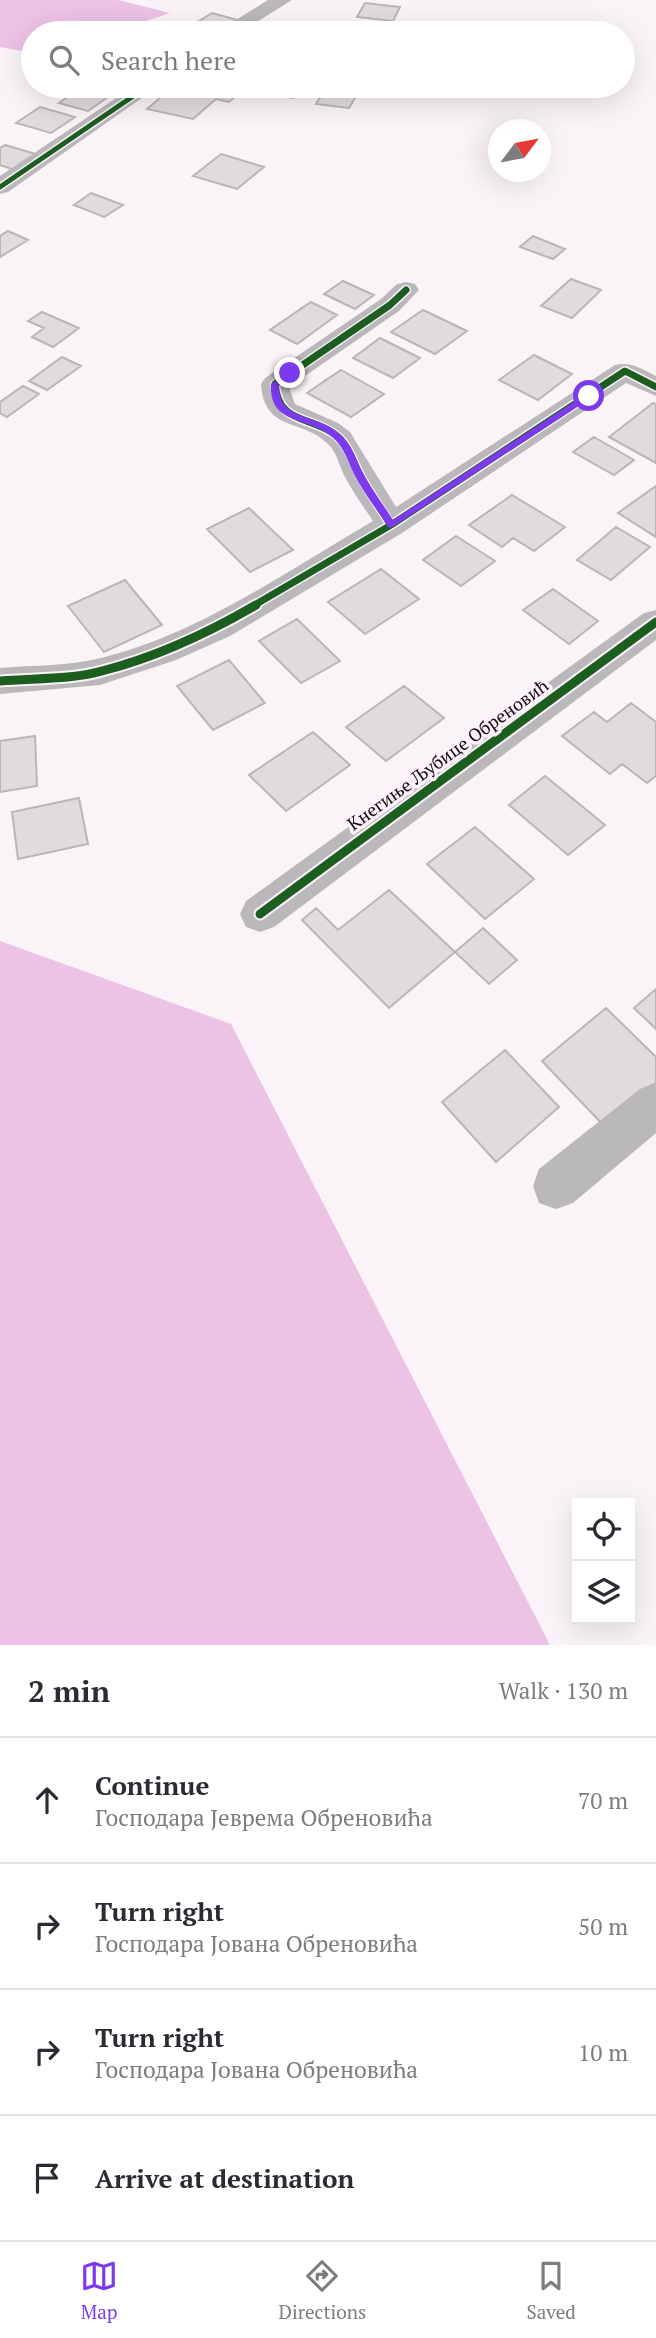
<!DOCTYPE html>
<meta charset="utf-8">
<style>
:root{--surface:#fff;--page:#f7f7f7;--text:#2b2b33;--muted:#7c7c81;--line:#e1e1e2;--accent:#7c3aed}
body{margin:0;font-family:"PT Serif",serif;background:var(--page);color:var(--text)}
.controls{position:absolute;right:21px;bottom:21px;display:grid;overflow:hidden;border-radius:0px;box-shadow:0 7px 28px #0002}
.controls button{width:63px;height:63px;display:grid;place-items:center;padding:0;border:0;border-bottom:2px solid var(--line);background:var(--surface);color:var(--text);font:35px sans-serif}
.compass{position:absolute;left:488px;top:119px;width:63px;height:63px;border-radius:50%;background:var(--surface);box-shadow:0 7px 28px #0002;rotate:58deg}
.stop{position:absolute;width:21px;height:21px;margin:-16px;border:5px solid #7c3aed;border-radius:50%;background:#fff}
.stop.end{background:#7c3aed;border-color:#fff;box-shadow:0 2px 7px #0008}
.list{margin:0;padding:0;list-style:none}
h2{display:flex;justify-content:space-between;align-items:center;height:91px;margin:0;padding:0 28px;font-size:30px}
h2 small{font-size:23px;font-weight:400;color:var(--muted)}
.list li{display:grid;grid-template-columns:46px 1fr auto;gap:21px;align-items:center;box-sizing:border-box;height:126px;padding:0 28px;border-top:2px solid var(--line)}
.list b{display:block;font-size:26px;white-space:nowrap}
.list p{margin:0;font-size:23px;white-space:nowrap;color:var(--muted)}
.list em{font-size:23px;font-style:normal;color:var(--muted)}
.icon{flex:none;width:38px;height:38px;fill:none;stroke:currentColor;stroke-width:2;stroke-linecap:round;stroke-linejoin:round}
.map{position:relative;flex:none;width:656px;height:1645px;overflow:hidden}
.search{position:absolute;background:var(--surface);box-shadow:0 7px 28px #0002;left:21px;right:21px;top:21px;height:77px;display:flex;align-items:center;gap:18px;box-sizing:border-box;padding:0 24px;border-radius:38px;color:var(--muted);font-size:26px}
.sheet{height:595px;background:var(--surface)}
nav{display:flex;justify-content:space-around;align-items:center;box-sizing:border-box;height:98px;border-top:2px solid var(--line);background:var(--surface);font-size:19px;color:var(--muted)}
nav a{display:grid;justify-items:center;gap:4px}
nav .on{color:var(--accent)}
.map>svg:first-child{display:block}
.forest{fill:#ecc2e5}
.building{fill:#e1dbe0;stroke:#bbb5ba;stroke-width:2}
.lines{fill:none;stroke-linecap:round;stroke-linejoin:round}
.minor{fill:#bab8ba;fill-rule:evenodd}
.cycleway-far2-casing{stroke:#fdf1fa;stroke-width:8}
.cycleway-far1-casing{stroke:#fdf1fa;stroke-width:10}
.cycleway-casing{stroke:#fdf1fa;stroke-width:13}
.cycleway-far2{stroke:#1b5e20;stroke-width:5}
.cycleway-far1{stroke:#1b5e20;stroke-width:7}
.cycleway{stroke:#1b5e20;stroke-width:9}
.route{fill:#7c3aed}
.labels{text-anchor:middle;stroke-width:7;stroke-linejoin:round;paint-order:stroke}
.street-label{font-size:18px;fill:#110b10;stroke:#fdf1fa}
</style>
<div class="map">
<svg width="656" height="1645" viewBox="0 0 656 1645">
<rect width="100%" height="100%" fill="#faf4f9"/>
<path class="forest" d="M 0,0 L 118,0 L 170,13 L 111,33 L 33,33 L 33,53 L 0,47 Z
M 0,941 L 231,1024 L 550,1645 L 0,1645 Z"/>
<path class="building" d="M 365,3 L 400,7 L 393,21 L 357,17 Z
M 212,13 L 238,20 L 222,30 L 196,23 Z
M 174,86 L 221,86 L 242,91 L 229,102 L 216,99 L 193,119 L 147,109 Z
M 264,86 L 313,86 L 305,95 L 296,94 L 293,98 L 258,93 Z
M 327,86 L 346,86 L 361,88 L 349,108 L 316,104 Z
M 79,89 L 108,97 L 88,111 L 59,103 Z
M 40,107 L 75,117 L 51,133 L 16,123 Z
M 5,145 L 39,155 L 17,171 L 0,165 L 0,148 Z
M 221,154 L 264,167 L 237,189 L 193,176 Z
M 91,193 L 123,205 L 104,217 L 74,205 Z
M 8,231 L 28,240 L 0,257 L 0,236 Z
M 533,236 L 565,249 L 553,259 L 520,247 Z
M 571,279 L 601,290 L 572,318 L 541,306 Z
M 343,281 L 374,295 L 355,309 L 324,294 Z
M 311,302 L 337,315 L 297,344 L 270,330 Z
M 423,310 L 467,331 L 435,354 L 391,332 Z
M 42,312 L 79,328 L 53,347 L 32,337 L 44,328 L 28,321 Z
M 380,338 L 420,358 L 393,378 L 353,358 Z
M 534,355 L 572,374 L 538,400 L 499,380 Z
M 62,357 L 81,366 L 47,390 L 29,381 Z
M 341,370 L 384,394 L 351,417 L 307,393 Z
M 23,386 L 39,394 L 7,417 L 0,413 L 0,402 Z
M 653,403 L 656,404 L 656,463 L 609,437 Z
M 594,437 L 634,460 L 614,475 L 573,452 Z
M 656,486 L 656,537 L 618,513 Z
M 512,495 L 565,527 L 534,551 L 513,538 L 502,547 L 469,525 Z
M 249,508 L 293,550 L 250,572 L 207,529 Z
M 616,527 L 650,547 L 611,580 L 577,560 Z
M 456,536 L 495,561 L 461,586 L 423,560 Z
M 381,569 L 419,599 L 365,634 L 328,602 Z
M 125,580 L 162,625 L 104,652 L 68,606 Z
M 553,589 L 598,621 L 569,644 L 523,610 Z
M 297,619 L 340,661 L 301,683 L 259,641 Z
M 229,660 L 265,703 L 213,730 L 177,686 Z
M 404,686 L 444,718 L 386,761 L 346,727 Z
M 631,703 L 656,722 L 656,776 L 647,783 L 622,764 L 610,774 L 562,736 L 594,712 L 607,722 Z
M 313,732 L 350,765 L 286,811 L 249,775 Z
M 35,736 L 37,786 L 0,792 L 0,741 Z
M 545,776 L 605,825 L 568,855 L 509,805 Z
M 79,798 L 88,844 L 18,859 L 12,812 Z
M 475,827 L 534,879 L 485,919 L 427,864 Z
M 389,890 L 455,952 L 389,1008 L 302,920 L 316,908 L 338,930 Z
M 483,928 L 517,960 L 489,984 L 455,952 Z
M 656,989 L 656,1029 L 634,1008 Z
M 606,1008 L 656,1057 L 656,1089 L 609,1131 L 542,1061 Z
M 505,1050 L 559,1107 L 496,1162 L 442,1102 Z"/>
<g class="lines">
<path class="minor" d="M 268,0 L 292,0 L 239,33 L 215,33 Z
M 134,86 L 159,86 L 8,192 L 0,194 L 0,176 Z
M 406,282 L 415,284 L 419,290 L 399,311 L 289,387 L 295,404 L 338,423 L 350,432 L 396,507 L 615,365 C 631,361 642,369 656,376 L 656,396 L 626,383 L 402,533 L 230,636 L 176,660 L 100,685 L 0,694 L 0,668 C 33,665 70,666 101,658 C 199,634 287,571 373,521 C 363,506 352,491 344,475 C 339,465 337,453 329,445 C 304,418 264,433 261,384 L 265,378 L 381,299 L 397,284 Z
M 656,610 L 656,640 L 274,927 L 260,932 L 246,927 L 240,914 L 246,901 L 644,613 Z
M 656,1082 L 656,1133 L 573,1203 L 556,1209 L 539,1203 L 533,1186 L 539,1169 L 640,1089 Z"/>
<g class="cycleway-far2-casing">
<path id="cycleway-far2" d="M 0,187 L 148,86"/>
</g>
<g class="cycleway-far1-casing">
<path id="cycleway-far1" d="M 391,525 C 381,509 371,495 362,479 C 354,465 350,447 337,436 C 312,415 279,426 275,384 L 390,305 L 406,290
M 253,606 L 391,525 L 625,371 L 656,387"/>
</g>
<g class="cycleway-casing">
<path id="cycleway" d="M 0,681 C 33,678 70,680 102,671 C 157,657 208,633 256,605
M 260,914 L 656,622"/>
</g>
<use href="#cycleway-far2" class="cycleway-far2"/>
<use href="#cycleway-far1" class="cycleway-far1"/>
<use href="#cycleway" class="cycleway"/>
</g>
<path class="route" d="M 287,371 L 294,373 L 279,385 C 278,419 312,414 333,429 C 353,443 353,454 363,473 C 371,489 383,504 393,520 L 586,394 L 594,396 L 391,528 L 388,527 C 377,509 362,491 353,472 C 346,456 342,443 327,433 C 303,417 269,423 271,384 Z"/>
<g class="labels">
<g class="street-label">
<text transform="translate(448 755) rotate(-36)" y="6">Кнегиње Љубице Обреновић</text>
</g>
</g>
</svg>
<div class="controls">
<button><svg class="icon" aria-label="locate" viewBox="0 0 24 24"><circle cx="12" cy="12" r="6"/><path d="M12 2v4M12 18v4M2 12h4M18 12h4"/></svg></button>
<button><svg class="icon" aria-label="layers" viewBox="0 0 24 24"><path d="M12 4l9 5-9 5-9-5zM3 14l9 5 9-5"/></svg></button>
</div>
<svg class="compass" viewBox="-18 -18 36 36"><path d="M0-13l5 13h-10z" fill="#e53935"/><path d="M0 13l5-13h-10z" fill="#7c7c81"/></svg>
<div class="stop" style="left:589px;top:396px"></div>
<div class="stop end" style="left:290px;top:373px"></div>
<div class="search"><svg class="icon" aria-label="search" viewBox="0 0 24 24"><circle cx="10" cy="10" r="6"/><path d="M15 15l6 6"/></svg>Search here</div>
</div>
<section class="sheet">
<h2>2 min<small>Walk · 130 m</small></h2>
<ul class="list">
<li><svg class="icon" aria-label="ahead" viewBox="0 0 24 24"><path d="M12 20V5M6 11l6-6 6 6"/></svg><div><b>Continue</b><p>Господара Јеврема Обреновића</p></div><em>70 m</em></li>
<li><svg class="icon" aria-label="right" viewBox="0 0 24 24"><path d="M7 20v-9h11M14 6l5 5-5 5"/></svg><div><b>Turn right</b><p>Господара Јована Обреновића</p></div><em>50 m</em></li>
<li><svg class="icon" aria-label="right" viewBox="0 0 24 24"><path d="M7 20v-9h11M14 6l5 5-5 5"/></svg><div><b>Turn right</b><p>Господара Јована Обреновића</p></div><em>10 m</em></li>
<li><svg class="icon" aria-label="arrive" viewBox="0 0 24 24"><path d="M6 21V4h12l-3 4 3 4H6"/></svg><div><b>Arrive at destination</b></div></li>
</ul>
</section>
<nav>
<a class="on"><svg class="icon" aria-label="map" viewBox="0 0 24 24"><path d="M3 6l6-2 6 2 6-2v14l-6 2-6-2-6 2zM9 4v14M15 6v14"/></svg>Map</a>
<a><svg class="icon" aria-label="directions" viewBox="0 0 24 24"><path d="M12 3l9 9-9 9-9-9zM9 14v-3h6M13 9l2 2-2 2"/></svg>Directions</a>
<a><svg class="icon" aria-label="saved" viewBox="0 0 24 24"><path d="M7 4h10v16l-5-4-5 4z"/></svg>Saved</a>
</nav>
